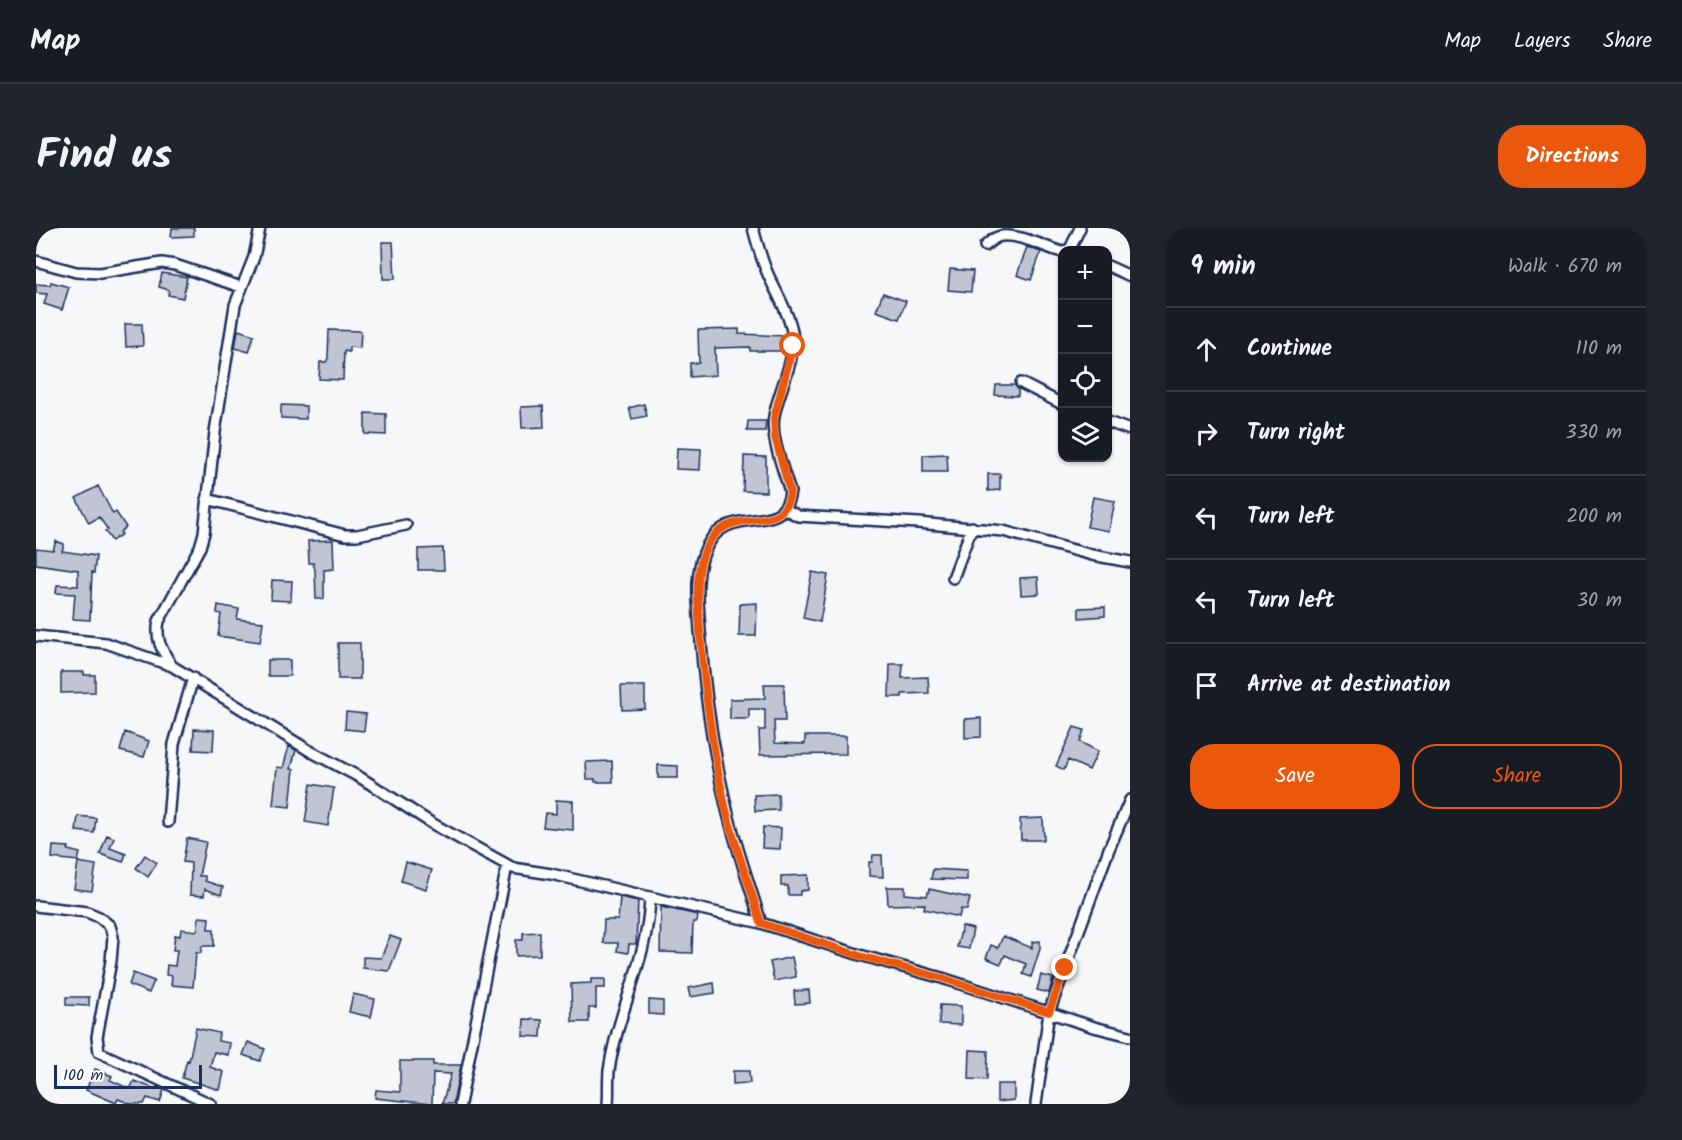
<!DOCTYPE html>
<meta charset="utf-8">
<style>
:root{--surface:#171b24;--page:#20242c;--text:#f1f3f6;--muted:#9ea1a6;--line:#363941;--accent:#ea580c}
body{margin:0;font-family:Kalam,sans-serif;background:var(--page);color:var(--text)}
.controls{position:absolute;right:18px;top:18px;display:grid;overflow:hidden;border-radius:12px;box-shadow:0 2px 4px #0004}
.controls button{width:54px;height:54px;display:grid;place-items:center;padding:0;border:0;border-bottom:2px solid var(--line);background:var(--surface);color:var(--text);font:30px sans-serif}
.scale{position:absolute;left:18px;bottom:15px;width:148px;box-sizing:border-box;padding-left:6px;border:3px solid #1b2f5e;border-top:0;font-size:16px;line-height:21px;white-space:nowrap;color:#1b2f5e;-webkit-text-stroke:4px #fff;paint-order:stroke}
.stop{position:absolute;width:18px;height:18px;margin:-14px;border:4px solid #ea580c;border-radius:50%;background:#fff}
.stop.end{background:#ea580c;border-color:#fff;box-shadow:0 2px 6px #0008}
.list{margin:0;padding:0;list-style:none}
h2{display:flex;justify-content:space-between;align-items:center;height:78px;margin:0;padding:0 24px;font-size:26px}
h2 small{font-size:20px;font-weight:400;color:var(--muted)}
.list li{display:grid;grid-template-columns:39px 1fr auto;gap:18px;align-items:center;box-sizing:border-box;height:84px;padding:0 24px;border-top:2px solid var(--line)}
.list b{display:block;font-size:22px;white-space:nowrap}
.list em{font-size:20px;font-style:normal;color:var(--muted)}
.actions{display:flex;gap:12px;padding:18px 24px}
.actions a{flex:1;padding:14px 0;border:2px solid var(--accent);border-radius:24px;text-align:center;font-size:21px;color:var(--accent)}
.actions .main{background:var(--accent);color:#fff}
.icon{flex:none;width:33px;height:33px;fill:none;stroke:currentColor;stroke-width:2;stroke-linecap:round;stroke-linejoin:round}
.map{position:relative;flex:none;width:1094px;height:876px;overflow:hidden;border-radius:24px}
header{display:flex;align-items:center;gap:36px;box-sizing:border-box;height:84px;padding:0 30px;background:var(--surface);border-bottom:2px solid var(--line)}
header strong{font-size:28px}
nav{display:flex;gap:33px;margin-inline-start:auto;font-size:21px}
.intro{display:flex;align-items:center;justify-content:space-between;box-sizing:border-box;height:144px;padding:0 36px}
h1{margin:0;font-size:42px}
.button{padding:15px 27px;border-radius:24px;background:var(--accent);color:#fff;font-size:21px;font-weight:700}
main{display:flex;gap:36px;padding:0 36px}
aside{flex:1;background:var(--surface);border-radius:24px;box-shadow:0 2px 4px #0004}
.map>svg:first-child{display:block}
.building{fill:#c0c4d3;stroke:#1b2f5e;stroke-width:1.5}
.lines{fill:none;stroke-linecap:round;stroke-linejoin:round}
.street-casing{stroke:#1b2f5e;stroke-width:14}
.street{stroke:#fff;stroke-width:9}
.route{stroke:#ea580c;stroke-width:8}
</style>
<header>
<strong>Map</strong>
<nav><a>Map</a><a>Layers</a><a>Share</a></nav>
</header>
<div class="intro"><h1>Find us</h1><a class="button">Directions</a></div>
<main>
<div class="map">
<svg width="1094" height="876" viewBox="0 0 1094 876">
<rect width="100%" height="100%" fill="#f6f7f9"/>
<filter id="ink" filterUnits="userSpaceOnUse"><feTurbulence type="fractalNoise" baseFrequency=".0167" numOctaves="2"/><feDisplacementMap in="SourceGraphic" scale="12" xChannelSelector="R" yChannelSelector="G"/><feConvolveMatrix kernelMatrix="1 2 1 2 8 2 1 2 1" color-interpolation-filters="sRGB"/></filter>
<g filter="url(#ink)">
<path class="building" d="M 136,0 L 158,0 L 158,8 L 135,9 Z
M 346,14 L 357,14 L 359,51 L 347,51 Z
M 991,19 L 1005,24 L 995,52 L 981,47 Z
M 914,41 L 937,43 L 935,64 L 912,62 Z
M 126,45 L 151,49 L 147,70 L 132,67 L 133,62 L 123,59 Z
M 15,54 L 33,59 L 26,82 L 8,76 L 11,66 L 0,65 L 0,56 L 14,57 Z
M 847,65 L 870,73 L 863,91 L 840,83 Z
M 89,96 L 106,96 L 107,118 L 90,119 Z
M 703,101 L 703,106 L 750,108 L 749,123 L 714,123 L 714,119 L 679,120 L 680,147 L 654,149 L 654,135 L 663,135 L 662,102 Z
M 202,102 L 218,107 L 213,124 L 199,120 Z
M 293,102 L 325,103 L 324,120 L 313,119 L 313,124 L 308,123 L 307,152 L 283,151 L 284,134 L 290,134 L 292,130 Z
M 960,157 L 979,157 L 982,161 L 982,168 L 959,167 Z
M 608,176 L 611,188 L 596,191 L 593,180 Z
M 245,177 L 270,178 L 270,191 L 245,190 Z
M 507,178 L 508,199 L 486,200 L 485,179 Z
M 329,185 L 350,186 L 350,207 L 329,206 Z
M 712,193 L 730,193 L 729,203 L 711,203 Z
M 641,220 L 665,221 L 664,242 L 640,241 Z
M 911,226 L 912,244 L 887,244 L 887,227 Z
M 708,228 L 730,229 L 730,264 L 707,263 Z
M 952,246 L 964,246 L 964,262 L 952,263 Z
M 62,258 L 77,286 L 80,284 L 90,299 L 84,304 L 86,306 L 76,313 L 69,303 L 72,302 L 63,289 L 53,295 L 40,270 Z
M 1057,269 L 1079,273 L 1073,303 L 1051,299 Z
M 297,312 L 298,341 L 288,342 L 288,371 L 280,371 L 279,342 L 277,335 L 273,335 L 272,313 Z
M 20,313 L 28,316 L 26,323 L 60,328 L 58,345 L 56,344 L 54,392 L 37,391 L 39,366 L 20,365 L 21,357 L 42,358 L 42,342 L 0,336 L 0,320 L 17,322 Z
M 407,320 L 408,342 L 382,342 L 382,321 Z
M 776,344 L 792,347 L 784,394 L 767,390 Z
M 1002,349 L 1003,366 L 985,367 L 984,350 Z
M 236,352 L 256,353 L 255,373 L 235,372 Z
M 721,375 L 720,408 L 703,408 L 704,376 Z
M 182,377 L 203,381 L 201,391 L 227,394 L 224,414 L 182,408 L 185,386 L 181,385 Z
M 1069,379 L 1069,388 L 1043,390 L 1043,380 Z
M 302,415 L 324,415 L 324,451 L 302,451 Z
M 232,432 L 254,432 L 254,448 L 232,448 Z
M 854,436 L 867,436 L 866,450 L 892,449 L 893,465 L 866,466 L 866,469 L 853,469 Z
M 25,444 L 48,444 L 48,447 L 59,447 L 59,464 L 25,465 Z
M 728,456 L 748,456 L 749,493 L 738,493 L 739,515 L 769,516 L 769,508 L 810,508 L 810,526 L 724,527 L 723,502 L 729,502 L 729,481 L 713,481 L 713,491 L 694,491 L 694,471 L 729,470 Z
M 585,458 L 609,458 L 609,481 L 586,482 Z
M 310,484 L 330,486 L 328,503 L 309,501 Z
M 945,490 L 945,509 L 929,510 L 929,491 Z
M 1038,499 L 1048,502 L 1044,514 L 1062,523 L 1053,542 L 1032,532 L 1028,542 L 1020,538 Z
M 158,501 L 178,502 L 177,523 L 157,522 Z
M 89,504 L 113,513 L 108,529 L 84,523 Z
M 253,518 L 260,522 L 255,541 L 258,541 L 254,579 L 237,577 L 241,539 L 247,540 Z
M 576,533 L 577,554 L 559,554 L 559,551 L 551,551 L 550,534 Z
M 622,537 L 642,538 L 642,550 L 622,550 Z
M 275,556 L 298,560 L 292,598 L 269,594 Z
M 742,566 L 743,582 L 719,583 L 718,567 Z
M 520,572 L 537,573 L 537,602 L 507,599 L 509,585 L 520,586 Z
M 42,588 L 60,590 L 58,605 L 40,603 Z
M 1007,590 L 1008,612 L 985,612 L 984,591 Z
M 727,599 L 745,600 L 744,621 L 726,620 Z
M 71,607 L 78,610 L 74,620 L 90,626 L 87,634 L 64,626 Z
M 151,610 L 170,614 L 163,648 L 169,648 L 169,653 L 187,659 L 185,667 L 169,661 L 168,668 L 154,667 L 155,635 L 147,634 Z
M 17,618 L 33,619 L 32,622 L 44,625 L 42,633 L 16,630 Z
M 109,627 L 121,635 L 112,649 L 100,640 Z
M 837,627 L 846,627 L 847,649 L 833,648 L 833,634 L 836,634 Z
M 42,634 L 60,637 L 56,663 L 38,661 Z
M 370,634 L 396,642 L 390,661 L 365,653 Z
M 897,641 L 931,643 L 931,652 L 895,651 Z
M 772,647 L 772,662 L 764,663 L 764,667 L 752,667 L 752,658 L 745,658 L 745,648 Z
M 851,659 L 869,659 L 869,666 L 891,668 L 893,661 L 934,670 L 931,682 L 925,681 L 923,689 L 888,681 L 889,676 L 852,677 Z
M 584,669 L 602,673 L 600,716 L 593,716 L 592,725 L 581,723 L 582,715 L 567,715 L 568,692 L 582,692 Z
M 625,679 L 662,687 L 661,694 L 657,694 L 656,725 L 624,724 Z
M 163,689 L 173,690 L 172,701 L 178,701 L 178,718 L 166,718 L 165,725 L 160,725 L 157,759 L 135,757 L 136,748 L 130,747 L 131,737 L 139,738 L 141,722 L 137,722 L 139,707 L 144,708 L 145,701 L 161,703 Z
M 926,698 L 937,701 L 933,721 L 921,719 Z
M 504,704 L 504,727 L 480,728 L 480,712 L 487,712 L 487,705 Z
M 354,708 L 365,712 L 353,743 L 327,740 L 327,729 L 345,730 Z
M 967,708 L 996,720 L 996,714 L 1004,713 L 1004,721 L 995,749 L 987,746 L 990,736 L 969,727 L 965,736 L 950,730 L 955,717 L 962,720 Z
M 756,729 L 760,749 L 738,753 L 734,734 Z
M 97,745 L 118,753 L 113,765 L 93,757 Z
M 1005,747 L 1017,750 L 1013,765 L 1001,762 Z
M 555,751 L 569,751 L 569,760 L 560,760 L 560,780 L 553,780 L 553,794 L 536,794 L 535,756 L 555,755 Z
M 678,755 L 679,765 L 654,769 L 652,760 Z
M 773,762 L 774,775 L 759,776 L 758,763 Z
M 317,766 L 339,771 L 335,789 L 313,784 Z
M 30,769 L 53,769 L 53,778 L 30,777 Z
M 613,772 L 627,773 L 627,787 L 613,786 Z
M 904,777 L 925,778 L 925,797 L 903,796 Z
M 488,791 L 506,792 L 505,809 L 487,808 Z
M 160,800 L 183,805 L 182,813 L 194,815 L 192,827 L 178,824 L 174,839 L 188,844 L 184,862 L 146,850 L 151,832 L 153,833 Z
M 212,814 L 229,821 L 224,833 L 207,827 Z
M 934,822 L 952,823 L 951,852 L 933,851 Z
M 364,833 L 397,833 L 397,837 L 425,837 L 417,876 L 406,876 L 415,846 L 397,845 L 396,876 L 339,870 L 340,862 L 364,864 Z
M 59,841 L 76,848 L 74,852 L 94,861 L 98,853 L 120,861 L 121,858 L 128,862 L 124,874 L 111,870 L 108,876 L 95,876 L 82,871 L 80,875 L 50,862 Z
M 697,843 L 713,843 L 714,855 L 697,856 Z
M 961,856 L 978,856 L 978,872 L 961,874 Z"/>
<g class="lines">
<g class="street-casing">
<path id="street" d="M 717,0 C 721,15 725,30 731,44 C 739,63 752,82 756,103 C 761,132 743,160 738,188 C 734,209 748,243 754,264 C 748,311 694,273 671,318 C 658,343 662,374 664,402 C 668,459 676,517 689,573 C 698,614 713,654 725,695
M 949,18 C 954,14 958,9 965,8 C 985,6 1008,19 1026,24
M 1031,22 L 1034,21 L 1044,0
M 0,33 L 40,44 L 64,45 L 126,35 L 139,37 L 205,59
M 1072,38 L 1094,48
M 985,155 L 1026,176
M 1072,194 L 1094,202
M 171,271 L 309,307 L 321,307 L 370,297
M 749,281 L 762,288 L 882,295 L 967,303 L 1056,327 L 1094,334
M 917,350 L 936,299
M 0,408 L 70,415 L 136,438 L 274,523 L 325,550 L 397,596 L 477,640 L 515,646 L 725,695 L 824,727 L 906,750 L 1058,799 L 1094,808
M 136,438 C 126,422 119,412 123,393 L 164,319 L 168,305 L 179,204 L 199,77 L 218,29 L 224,0
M 132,594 L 138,516 L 157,450
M 0,678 L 51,684 L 63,689 L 74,698 L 77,709 L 75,733 L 61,809 L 63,824 L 175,876
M 424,876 L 471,638
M 572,876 C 573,865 572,854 573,843 C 581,784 612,731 614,670
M 1000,876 L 1013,784 L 1073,621 L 1094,572"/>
</g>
<use href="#street" class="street"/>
</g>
</g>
<g class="lines" filter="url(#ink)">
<path class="route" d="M 757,118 L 738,190 L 739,209 L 754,264 C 748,311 694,273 671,318 C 658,343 662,374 664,402 C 668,459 676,517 688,573 C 697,614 713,654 725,695 L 824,728 L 906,750 L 1013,784 L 1029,740"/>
</g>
</svg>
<div class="controls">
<button>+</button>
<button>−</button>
<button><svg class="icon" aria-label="locate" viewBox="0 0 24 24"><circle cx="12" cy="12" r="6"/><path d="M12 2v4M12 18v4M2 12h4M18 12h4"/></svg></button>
<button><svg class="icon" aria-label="layers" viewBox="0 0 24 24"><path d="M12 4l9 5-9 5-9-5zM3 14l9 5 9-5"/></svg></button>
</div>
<div class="scale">100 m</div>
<div class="stop" style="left:757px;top:118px"></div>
<div class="stop end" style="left:1029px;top:740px"></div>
</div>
<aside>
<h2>9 min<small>Walk · 670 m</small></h2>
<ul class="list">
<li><svg class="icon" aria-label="ahead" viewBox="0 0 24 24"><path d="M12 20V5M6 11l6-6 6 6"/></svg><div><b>Continue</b></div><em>110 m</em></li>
<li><svg class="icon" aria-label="right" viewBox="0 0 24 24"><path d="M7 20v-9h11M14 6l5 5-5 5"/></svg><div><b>Turn right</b></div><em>330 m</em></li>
<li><svg class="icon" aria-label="left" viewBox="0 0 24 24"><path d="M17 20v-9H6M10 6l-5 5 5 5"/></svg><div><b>Turn left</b></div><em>200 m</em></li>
<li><svg class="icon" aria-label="left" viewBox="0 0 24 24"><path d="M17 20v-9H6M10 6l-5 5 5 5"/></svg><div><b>Turn left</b></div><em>30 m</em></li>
<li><svg class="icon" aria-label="arrive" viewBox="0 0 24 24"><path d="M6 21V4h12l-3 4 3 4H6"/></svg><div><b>Arrive at destination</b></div></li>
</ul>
<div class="actions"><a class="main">Save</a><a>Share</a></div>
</aside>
</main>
